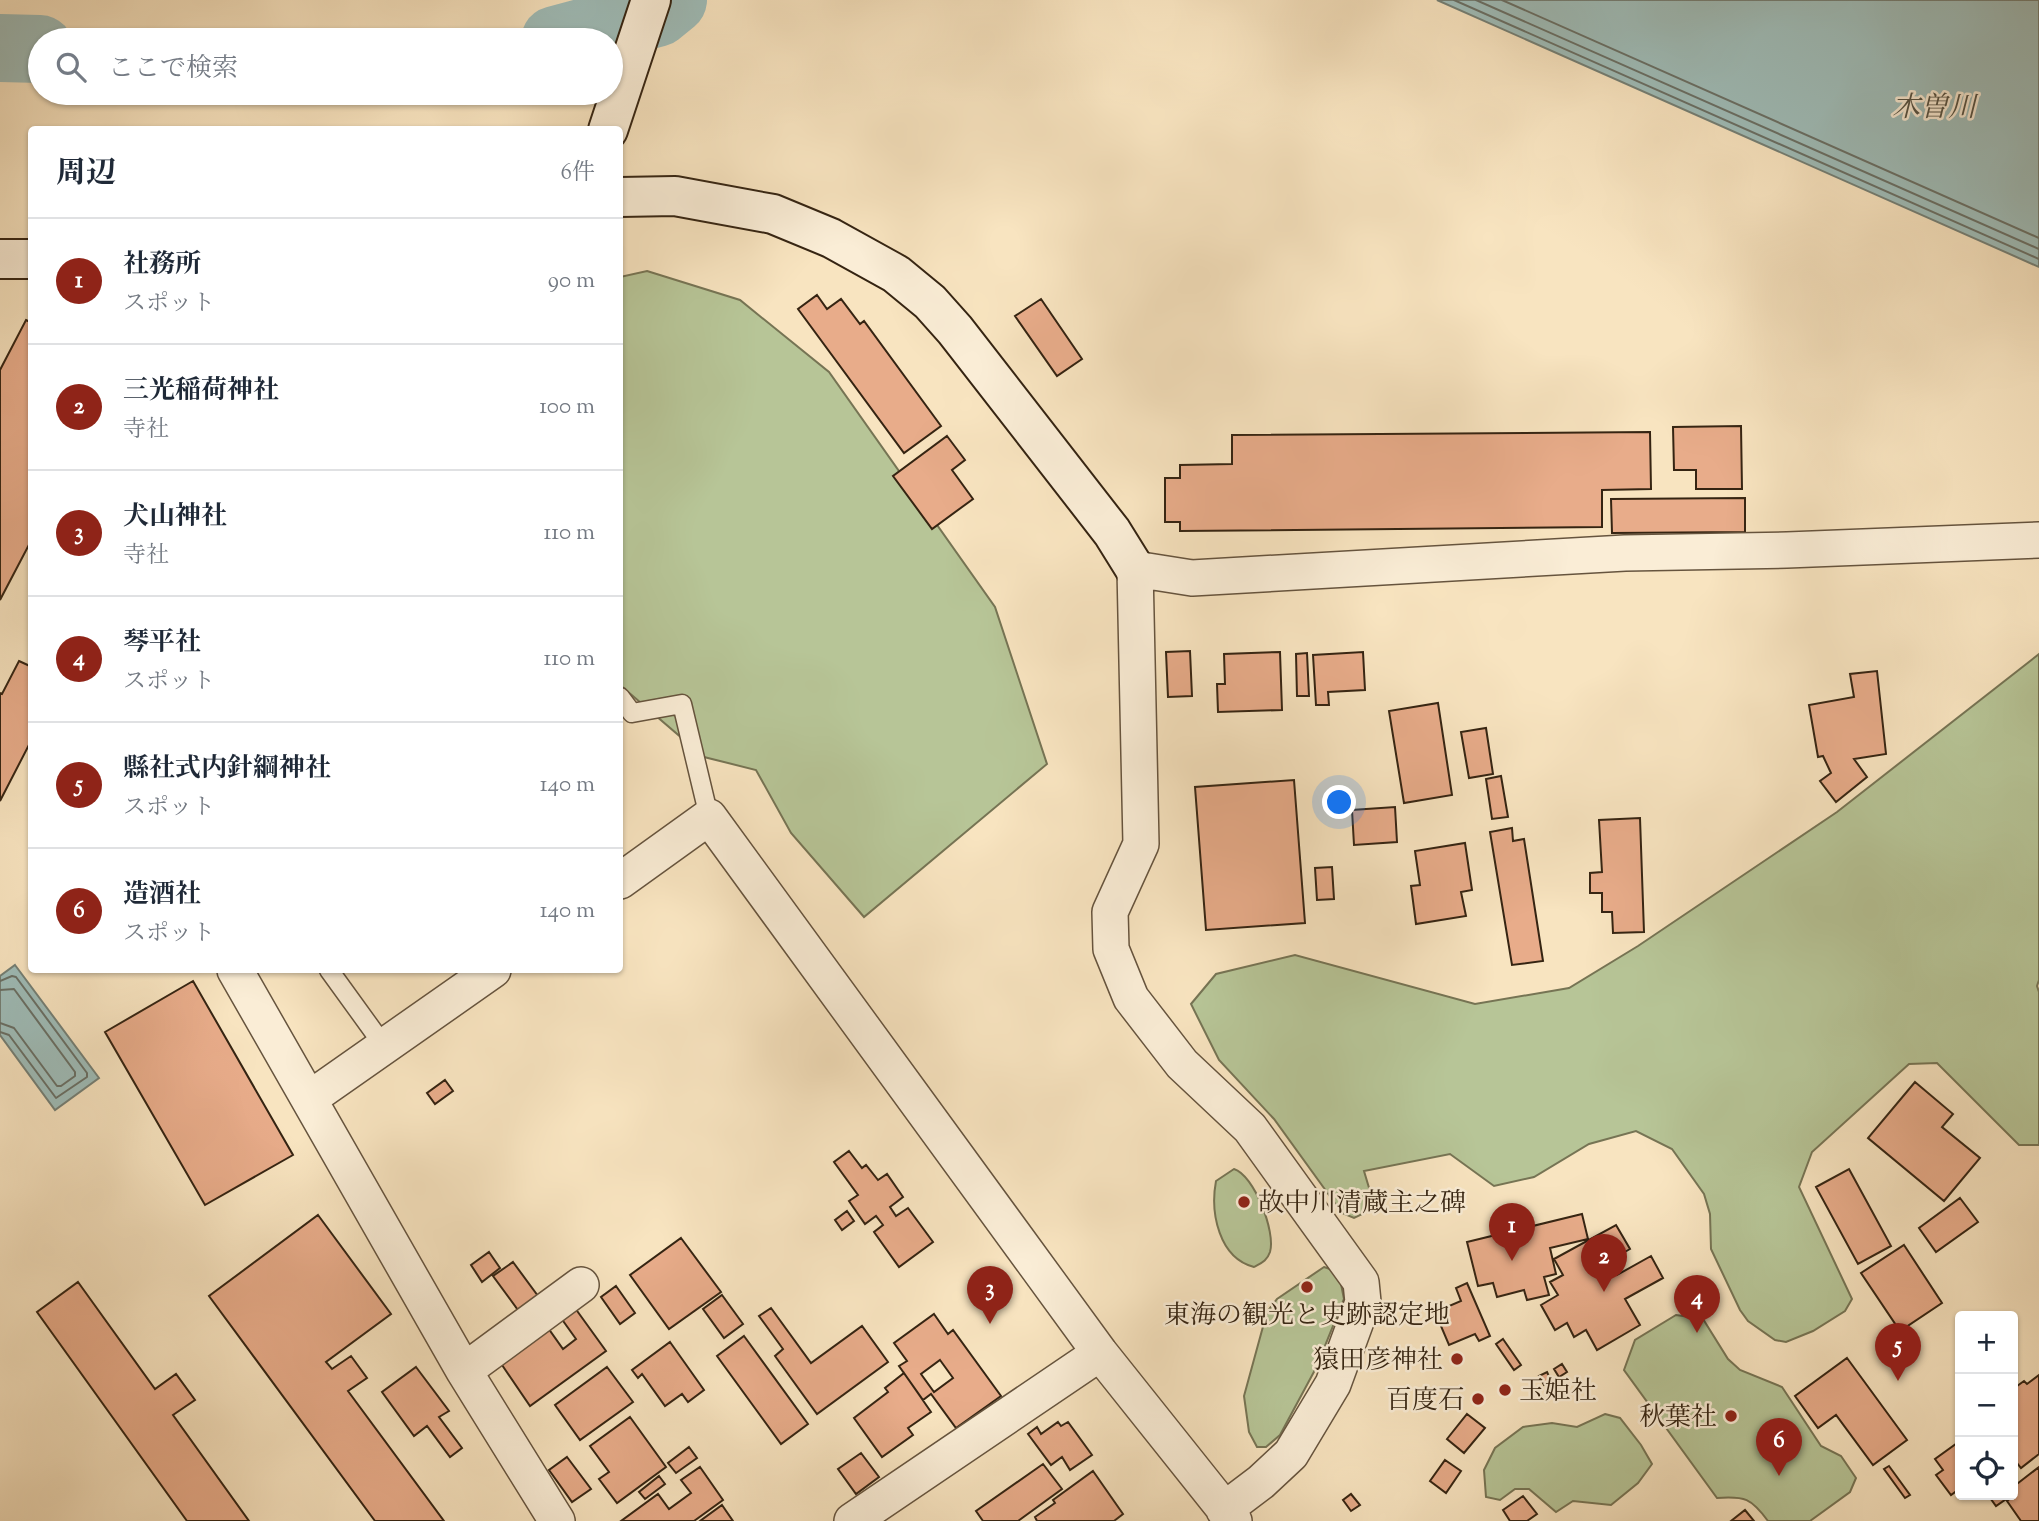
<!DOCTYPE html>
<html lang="ja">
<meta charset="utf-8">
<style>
:root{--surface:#fff;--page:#f2f2f3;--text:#1f2937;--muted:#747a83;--line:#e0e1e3;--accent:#8f2418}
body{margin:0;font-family:"Sorts Mill Goudy","Noto Serif JP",serif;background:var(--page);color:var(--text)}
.controls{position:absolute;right:21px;bottom:21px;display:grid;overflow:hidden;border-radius:7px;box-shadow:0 2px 5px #0004}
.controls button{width:63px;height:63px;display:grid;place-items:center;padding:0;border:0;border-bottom:2px solid var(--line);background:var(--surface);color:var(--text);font:35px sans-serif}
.you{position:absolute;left:1340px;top:803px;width:24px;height:24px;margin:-18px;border:5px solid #fff;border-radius:50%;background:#1a73e8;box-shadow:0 0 0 10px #1a73e833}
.badge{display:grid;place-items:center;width:46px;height:46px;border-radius:50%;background:var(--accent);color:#fff;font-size:23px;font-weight:700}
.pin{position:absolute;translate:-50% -58px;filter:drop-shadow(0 2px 4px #0008)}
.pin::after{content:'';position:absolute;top:37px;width:24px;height:21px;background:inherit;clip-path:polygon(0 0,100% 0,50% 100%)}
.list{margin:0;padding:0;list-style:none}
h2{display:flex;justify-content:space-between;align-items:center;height:91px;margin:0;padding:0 28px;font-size:30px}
h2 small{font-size:23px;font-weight:400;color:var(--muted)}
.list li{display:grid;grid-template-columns:46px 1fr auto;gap:21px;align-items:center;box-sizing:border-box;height:126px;padding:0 28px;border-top:2px solid var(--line)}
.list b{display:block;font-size:26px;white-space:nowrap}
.list p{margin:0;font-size:23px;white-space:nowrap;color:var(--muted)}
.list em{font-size:23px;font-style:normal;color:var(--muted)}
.icon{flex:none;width:38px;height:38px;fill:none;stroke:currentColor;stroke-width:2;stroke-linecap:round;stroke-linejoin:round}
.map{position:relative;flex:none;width:2039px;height:1521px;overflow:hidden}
.search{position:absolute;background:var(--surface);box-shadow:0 2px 5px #0004;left:28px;top:28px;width:595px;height:77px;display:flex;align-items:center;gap:18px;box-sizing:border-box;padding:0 24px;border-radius:38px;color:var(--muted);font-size:26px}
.panel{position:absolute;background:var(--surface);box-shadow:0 2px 5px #0004;left:28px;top:126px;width:595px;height:847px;border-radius:7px}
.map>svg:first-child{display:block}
.green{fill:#b7c597;stroke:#767454;stroke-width:2}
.water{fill:#9fbdb9;stroke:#758076;stroke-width:2}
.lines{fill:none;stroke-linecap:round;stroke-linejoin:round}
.shore{stroke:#6a7066;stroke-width:2}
.river{stroke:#9fbdb9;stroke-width:68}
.building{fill:#e8ac8a;stroke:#352412;stroke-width:2;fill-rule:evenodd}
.lane-casing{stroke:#66543e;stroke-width:21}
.street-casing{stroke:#66543e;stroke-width:38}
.secondary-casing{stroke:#352412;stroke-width:42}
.lane{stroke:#faedd6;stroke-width:18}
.street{stroke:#faedd6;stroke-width:35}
.secondary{stroke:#faedd6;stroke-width:38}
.poi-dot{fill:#8f2418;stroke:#faedd6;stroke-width:2.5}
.labels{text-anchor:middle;stroke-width:5;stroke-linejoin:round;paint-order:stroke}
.poi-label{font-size:26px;fill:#352412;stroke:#faedd6;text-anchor:end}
.water-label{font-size:28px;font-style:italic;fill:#555244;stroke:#faedd6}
</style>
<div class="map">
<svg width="2039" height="1521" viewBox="0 0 2039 1521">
<rect width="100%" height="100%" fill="#f8e4c0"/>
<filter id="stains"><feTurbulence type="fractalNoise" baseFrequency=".00286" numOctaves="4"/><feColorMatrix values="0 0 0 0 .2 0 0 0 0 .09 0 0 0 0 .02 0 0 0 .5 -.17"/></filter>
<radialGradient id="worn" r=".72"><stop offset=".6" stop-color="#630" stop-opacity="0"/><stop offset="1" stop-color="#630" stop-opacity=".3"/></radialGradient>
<path class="green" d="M 647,271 L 740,300 L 829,372 L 995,607 L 1047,764 L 864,917 L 791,833 L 756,770 L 704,757 L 620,685 L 620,277 Z
M 2039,654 L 2039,980 L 2037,986 L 2039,992 L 2039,1145 L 2019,1145 L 1937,1063 L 1909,1064 L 1812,1152 L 1799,1187 L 1852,1299 L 1845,1311 L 1813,1331 L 1786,1342 L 1775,1340 L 1748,1321 L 1740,1310 L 1711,1249 L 1710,1214 L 1704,1194 L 1672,1149 L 1636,1131 L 1589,1144 L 1534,1177 L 1494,1186 L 1450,1154 L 1364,1171 L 1375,1208 L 1354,1218 L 1342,1213 L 1274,1119 L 1219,1060 L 1191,1004 L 1216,974 L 1295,955 L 1475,1004 L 1569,988 L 1638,946 L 1837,812 Z
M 1234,1169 C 1254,1175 1276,1232 1270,1252 C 1267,1261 1261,1263 1254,1267 C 1219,1258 1210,1213 1216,1181 Z
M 1324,1267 L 1333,1270 L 1341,1284 L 1344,1299 L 1316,1368 L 1280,1435 L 1266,1447 L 1257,1447 L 1249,1432 L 1244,1396 L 1267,1312 L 1277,1299 Z
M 1676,1315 L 1703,1319 L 1728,1359 L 1740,1370 L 1782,1387 L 1821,1446 L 1841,1456 L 1856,1478 L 1850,1492 L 1810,1521 L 1768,1521 C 1751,1498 1745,1496 1717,1498 L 1624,1370 L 1635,1340 Z
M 1605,1414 L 1620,1418 L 1641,1445 L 1652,1464 L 1638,1483 L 1611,1505 L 1573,1501 L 1556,1512 L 1529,1489 L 1515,1489 L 1500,1500 L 1486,1497 L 1484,1470 L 1495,1448 L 1523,1427 L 1552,1423 L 1577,1427 Z"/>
<path class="water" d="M 1437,0 L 2039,0 L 2039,267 Z
M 15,965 L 99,1078 L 55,1110 L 0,1035 L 0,976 Z"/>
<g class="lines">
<path class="shore" d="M 1454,0 L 2039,259
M 1476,0 L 2039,249
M 1502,0 L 2039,238
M 0,981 L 12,976 L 16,977 L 87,1073 L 87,1077 L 56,1098 L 9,1035 L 0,1032
M 0,990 L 14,989 L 75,1072 L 75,1076 L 61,1086 L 57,1086 L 14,1028 L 0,1023"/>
<path class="river" d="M 555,40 L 657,13 L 673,0
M 0,48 L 40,49"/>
</g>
<path class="building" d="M 817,295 L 827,309 L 841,299 L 860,324 L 864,321 L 941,426 L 904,453 L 798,309 Z
M 1041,299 L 1082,359 L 1057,376 L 1015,316 Z
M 26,320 L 32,323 L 32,539 L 0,600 L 0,370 Z
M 1741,426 L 1742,489 L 1696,489 L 1696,470 L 1674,470 L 1673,427 Z
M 1650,432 L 1651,489 L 1602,490 L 1602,527 L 1180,531 L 1180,522 L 1165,522 L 1165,478 L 1180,478 L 1180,465 L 1232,464 L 1232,435 Z
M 947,436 L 965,460 L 952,470 L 973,499 L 932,529 L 893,476 Z
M 1745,498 L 1745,532 L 1612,533 L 1611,499 Z
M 1190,651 L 1192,696 L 1168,697 L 1166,652 Z
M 1280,652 L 1282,710 L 1218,712 L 1217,684 L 1225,684 L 1224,654 Z
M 1363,652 L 1365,690 L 1328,692 L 1329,705 L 1316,705 L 1313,655 Z
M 1307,653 L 1309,696 L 1297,696 L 1296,654 Z
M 19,661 L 32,667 L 32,739 L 0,801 L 0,693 L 2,694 Z
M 1877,671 L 1886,754 L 1854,759 L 1867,777 L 1836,802 L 1820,781 L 1831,773 L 1823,756 L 1818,757 L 1809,705 L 1854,697 L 1850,674 Z
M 1438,703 L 1452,795 L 1404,803 L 1389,711 Z
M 1486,728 L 1493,774 L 1469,778 L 1461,732 Z
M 1501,776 L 1508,817 L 1492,819 L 1486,779 Z
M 1294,780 L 1305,923 L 1206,930 L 1195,787 Z
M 1395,807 L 1397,842 L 1354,845 L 1352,810 Z
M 1640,818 L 1644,932 L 1613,933 L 1612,912 L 1602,912 L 1602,893 L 1590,893 L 1590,873 L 1602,872 L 1599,820 Z
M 1512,828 L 1513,841 L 1524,839 L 1543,961 L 1512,965 L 1490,832 Z
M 1465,843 L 1472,890 L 1461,892 L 1466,916 L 1416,924 L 1411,886 L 1420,885 L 1415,851 Z
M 1332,867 L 1334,899 L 1317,900 L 1315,868 Z
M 193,981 L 293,1155 L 205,1205 L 105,1032 Z
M 445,1080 L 453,1091 L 435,1104 L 427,1093 Z
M 1915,1082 L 1953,1114 L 1942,1127 L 1980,1158 L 1944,1201 L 1868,1138 Z
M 849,1151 L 862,1168 L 866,1165 L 878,1180 L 887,1174 L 903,1197 L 890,1207 L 896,1216 L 908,1208 L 933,1242 L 899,1267 L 874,1232 L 883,1225 L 876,1216 L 865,1224 L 849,1201 L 858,1195 L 834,1162 Z
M 1849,1169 L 1891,1246 L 1858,1264 L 1816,1187 Z
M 1960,1198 L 1978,1222 L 1936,1252 L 1919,1228 Z
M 847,1211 L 854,1221 L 842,1230 L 835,1220 Z
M 1582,1214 L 1588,1239 L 1550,1248 L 1556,1274 L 1544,1277 L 1549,1295 L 1527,1300 L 1524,1290 L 1497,1297 L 1493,1283 L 1478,1286 L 1467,1242 Z
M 318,1215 L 391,1314 L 326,1362 L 332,1369 L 351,1356 L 367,1378 L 348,1391 L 444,1521 L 375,1521 L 209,1296 Z
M 1616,1225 L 1630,1249 L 1609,1261 L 1617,1275 L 1651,1256 L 1663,1278 L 1625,1299 L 1640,1325 L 1597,1350 L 1586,1330 L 1574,1337 L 1567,1323 L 1555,1330 L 1541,1305 L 1558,1295 L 1550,1282 L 1563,1275 L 1554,1259 Z
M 681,1238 L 721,1292 L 669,1329 L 630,1275 Z
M 1904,1245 L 1942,1303 L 1900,1331 L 1861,1273 Z
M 489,1252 L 500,1268 L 482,1282 L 471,1265 Z
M 513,1262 L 538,1296 L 518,1310 L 493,1276 Z
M 78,1282 L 155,1389 L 176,1374 L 195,1400 L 173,1415 L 249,1521 L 187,1521 L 37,1312 Z
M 1467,1283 L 1490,1336 L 1479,1341 L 1475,1334 L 1449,1345 L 1435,1312 L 1461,1301 L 1456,1288 Z
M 616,1286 L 635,1313 L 620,1324 L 601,1297 Z
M 722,1295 L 743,1324 L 724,1338 L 703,1309 Z
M 575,1308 L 606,1351 L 530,1406 L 500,1362 L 548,1328 L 563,1349 L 576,1339 L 561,1318 Z
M 771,1308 L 811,1363 L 862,1326 L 888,1362 L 817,1414 L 775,1356 L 783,1349 L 759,1316 Z
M 934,1314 L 948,1334 L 953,1330 L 1001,1396 L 956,1428 L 931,1394 L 923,1400 L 899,1366 L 907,1361 L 894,1343 ZM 940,1360 L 953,1378 L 934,1392 L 921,1374 Z
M 744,1336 L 808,1424 L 781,1444 L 717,1356 Z
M 1503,1339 L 1521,1365 L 1514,1370 L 1496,1344 Z
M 670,1342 L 704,1390 L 688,1402 L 682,1394 L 665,1406 L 642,1374 L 638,1378 L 632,1370 Z
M 1847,1358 L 1907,1440 L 1873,1465 L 1836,1415 L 1818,1428 L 1795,1396 Z
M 1562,1364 L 1567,1372 L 1559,1377 L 1554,1369 Z
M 416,1367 L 449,1411 L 439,1417 L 462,1448 L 450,1457 L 427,1426 L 414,1436 L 382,1392 Z
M 607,1367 L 633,1402 L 580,1440 L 555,1405 Z
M 1547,1372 L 1551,1381 L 1544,1385 L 1539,1376 Z
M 904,1373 L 931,1412 L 908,1428 L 913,1435 L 882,1457 L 854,1418 L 888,1392 L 885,1388 Z
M 2039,1375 L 2039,1454 L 2021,1468 L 2013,1458 L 2013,1389 L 2024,1381 L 2027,1384 Z
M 1467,1414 L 1485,1428 L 1464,1453 L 1447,1439 Z
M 630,1417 L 666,1467 L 617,1503 L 599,1479 L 609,1472 L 590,1446 Z
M 1058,1422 L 1061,1426 L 1068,1422 L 1092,1455 L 1070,1470 L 1062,1457 L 1051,1465 L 1028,1434 L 1037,1427 L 1041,1434 Z
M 1960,1441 L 1960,1493 L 1958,1490 L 1951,1495 L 1936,1475 L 1943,1470 L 1935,1459 Z
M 689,1447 L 697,1458 L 676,1473 L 668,1463 Z
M 861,1453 L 879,1477 L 856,1494 L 838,1469 Z
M 567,1457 L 591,1489 L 572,1502 L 549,1470 Z
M 1445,1460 L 1461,1471 L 1446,1493 L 1430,1481 Z
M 1043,1464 L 1062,1489 L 1018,1521 L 983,1521 L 976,1511 Z
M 1889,1466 L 1910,1495 L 1905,1498 L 1884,1469 Z
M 700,1467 L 723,1500 L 694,1521 L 621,1521 L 658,1494 L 669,1509 L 691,1493 L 681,1480 Z
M 2039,1467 L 2039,1521 L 2021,1521 L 2007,1501 L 2016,1494 L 2013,1487 Z
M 1093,1471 L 1123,1514 L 1114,1521 L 1037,1521 L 1035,1517 L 1055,1503 L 1053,1500 Z
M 659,1476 L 665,1484 L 645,1499 L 639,1492 Z
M 1351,1494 L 1360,1505 L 1351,1511 L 1343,1500 Z
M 1988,1495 L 2012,1495 L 1996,1506 Z
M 1523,1496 L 1537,1514 L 1527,1521 L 1510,1521 L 1503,1510 Z
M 722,1505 L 733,1521 L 700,1521 Z
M 1745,1510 L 1754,1521 L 1731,1521 Z"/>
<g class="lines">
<g class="lane-casing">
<path id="lane" d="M 620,697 L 632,713 L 682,704 L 709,817
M 329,970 L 384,1046"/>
</g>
<g class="street-casing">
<path id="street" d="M 620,881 L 709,817 L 1100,1353 L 1234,1521
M 235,970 L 464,1371 L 557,1521
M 309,1099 L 493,970
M 464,1371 L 581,1285
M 1224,1510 L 1261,1482 L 1291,1454 L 1333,1384 L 1363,1302 L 1361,1282 L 1250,1128 L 1182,1064 L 1131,998 L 1111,949 L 1110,912 L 1141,844 L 1135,569 L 1192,578 L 1625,553 L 1787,550 L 2039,540
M 852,1521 L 1100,1353"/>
</g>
<g class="secondary-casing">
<path id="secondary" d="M 608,130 L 651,0
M 620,197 L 675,196 L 773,214 L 831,238 L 896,274 L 930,302 L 955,330 L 1112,532 L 1135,569
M 0,259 L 32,259"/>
</g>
<use href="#lane" class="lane"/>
<use href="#street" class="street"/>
<use href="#secondary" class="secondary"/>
</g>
<g class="poi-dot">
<circle cx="1244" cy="1202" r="7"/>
<circle cx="1307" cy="1287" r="7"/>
<circle cx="1457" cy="1359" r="7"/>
<circle cx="1505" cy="1390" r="7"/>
<circle cx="1478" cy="1399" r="7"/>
<circle cx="1731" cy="1416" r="7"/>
</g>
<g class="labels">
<g class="poi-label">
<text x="1258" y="1211" text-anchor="start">故中川清蔵主之碑</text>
<text x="1307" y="1323" text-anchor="middle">東海の観光と史跡認定地</text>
<text x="1443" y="1368">猿田彦神社</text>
<text x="1519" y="1399" text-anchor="start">玉姫社</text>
<text x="1464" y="1408">百度石</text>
<text x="1717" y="1425">秋葉社</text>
</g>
<g class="water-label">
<text x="1934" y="116">木曽川</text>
</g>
</g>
<rect width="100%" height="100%" filter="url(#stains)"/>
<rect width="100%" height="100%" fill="url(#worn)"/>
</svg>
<div class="controls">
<button>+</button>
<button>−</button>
<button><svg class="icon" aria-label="locate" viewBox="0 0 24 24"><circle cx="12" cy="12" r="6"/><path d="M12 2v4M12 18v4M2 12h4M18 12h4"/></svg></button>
</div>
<div class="you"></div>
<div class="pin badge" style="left:1512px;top:1261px">1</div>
<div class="pin badge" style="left:1604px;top:1292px">2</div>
<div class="pin badge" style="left:990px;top:1324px">3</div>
<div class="pin badge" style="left:1697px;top:1333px">4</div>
<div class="pin badge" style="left:1898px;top:1381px">5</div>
<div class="pin badge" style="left:1779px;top:1476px">6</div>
<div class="search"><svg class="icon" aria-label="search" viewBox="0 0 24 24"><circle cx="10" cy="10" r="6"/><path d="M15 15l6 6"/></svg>ここで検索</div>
<section class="panel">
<h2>周辺<small>6件</small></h2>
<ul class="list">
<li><span class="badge">1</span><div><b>社務所</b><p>スポット</p></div><em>90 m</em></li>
<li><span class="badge">2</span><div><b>三光稲荷神社</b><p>寺社</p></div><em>100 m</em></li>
<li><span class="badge">3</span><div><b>犬山神社</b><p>寺社</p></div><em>110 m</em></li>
<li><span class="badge">4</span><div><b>琴平社</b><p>スポット</p></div><em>110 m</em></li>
<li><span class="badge">5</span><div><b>縣社式内針綱神社</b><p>スポット</p></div><em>140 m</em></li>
<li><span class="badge">6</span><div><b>造酒社</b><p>スポット</p></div><em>140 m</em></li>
</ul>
</section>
</div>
